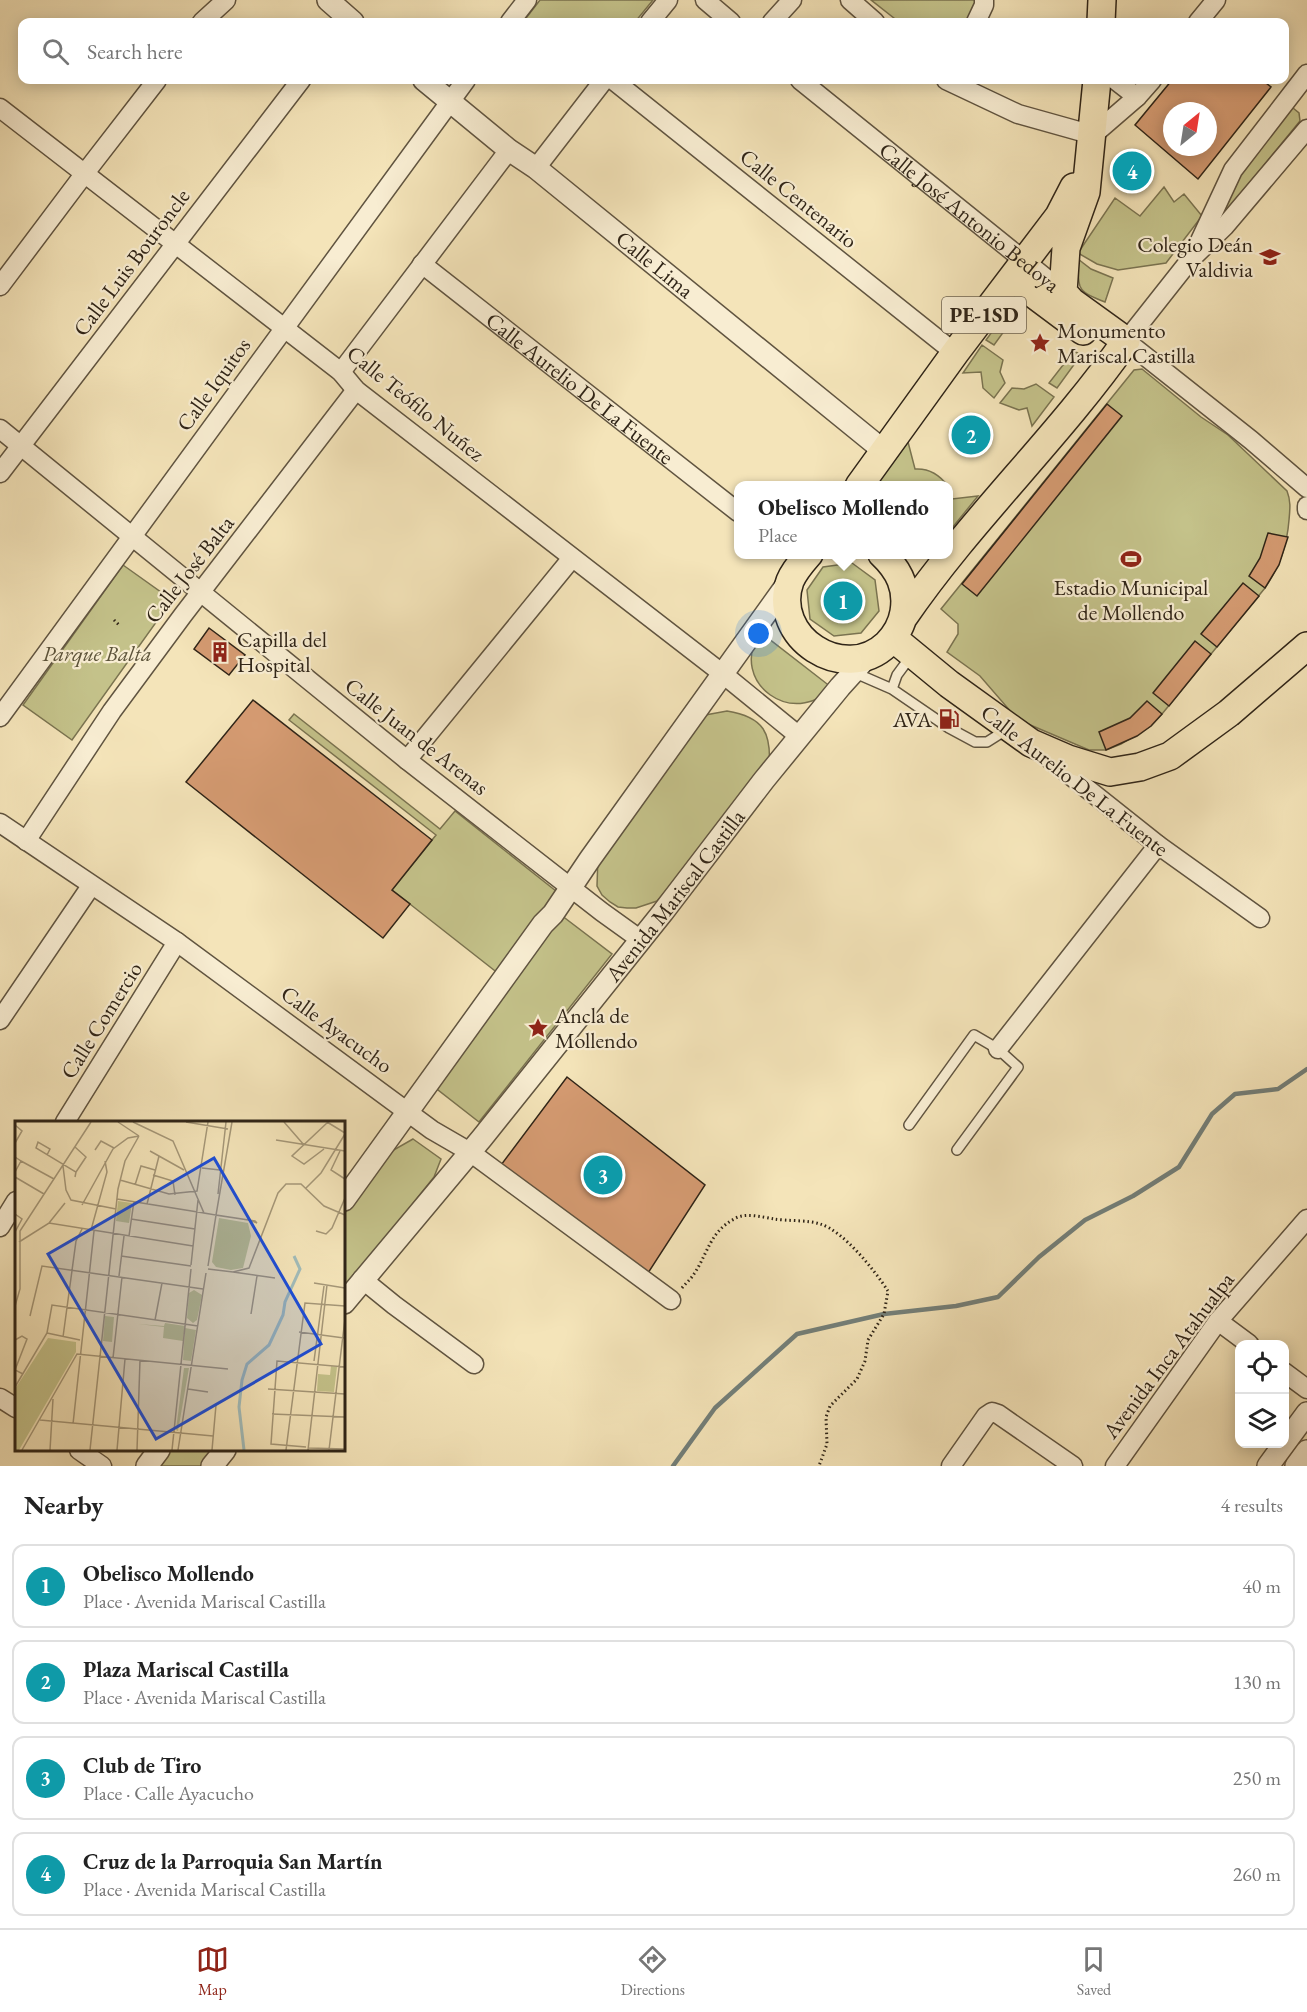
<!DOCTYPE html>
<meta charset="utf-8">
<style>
:root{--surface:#fff;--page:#f2f2f2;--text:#222;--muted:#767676;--line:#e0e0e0;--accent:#8f2418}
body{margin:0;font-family:"EB Garamond",serif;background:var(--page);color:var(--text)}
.controls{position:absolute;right:18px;bottom:18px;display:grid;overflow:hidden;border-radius:12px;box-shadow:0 3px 15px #0003}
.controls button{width:54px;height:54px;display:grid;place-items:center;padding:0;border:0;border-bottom:2px solid var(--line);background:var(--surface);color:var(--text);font:30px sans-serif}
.compass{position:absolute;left:1163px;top:102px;width:54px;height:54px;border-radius:50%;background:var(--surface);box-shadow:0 3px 15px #0003;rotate:30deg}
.you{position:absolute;left:759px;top:634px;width:21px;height:21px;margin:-15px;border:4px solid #fff;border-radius:50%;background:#1a73e8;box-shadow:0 0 0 9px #1a73e833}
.badge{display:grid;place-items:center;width:39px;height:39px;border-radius:50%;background:var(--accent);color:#fff;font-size:20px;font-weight:700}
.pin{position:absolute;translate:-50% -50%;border:3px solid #fff;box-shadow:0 2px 6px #0006}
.popup{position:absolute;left:734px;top:481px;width:219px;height:78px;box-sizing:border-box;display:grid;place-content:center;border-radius:12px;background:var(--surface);filter:drop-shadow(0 2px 4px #0005);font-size:20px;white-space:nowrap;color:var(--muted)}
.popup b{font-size:22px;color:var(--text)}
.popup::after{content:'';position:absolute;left:50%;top:100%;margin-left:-12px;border:12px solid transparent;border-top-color:var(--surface)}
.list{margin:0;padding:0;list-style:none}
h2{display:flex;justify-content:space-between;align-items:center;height:78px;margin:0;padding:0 24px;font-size:26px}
h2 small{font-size:20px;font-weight:400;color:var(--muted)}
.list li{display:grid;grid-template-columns:39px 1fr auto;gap:18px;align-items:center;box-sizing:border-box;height:84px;margin:0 12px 12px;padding:0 12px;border:2px solid var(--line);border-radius:12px}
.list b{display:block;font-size:22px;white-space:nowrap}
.list p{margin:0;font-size:20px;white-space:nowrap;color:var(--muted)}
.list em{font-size:20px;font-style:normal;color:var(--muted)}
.icon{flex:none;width:33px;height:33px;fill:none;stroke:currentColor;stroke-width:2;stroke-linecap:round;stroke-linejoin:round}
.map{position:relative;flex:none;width:1307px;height:1466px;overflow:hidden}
.search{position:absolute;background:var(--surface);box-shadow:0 3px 15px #0003;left:18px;right:18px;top:18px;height:66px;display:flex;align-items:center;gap:15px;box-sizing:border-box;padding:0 21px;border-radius:12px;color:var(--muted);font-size:22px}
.sheet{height:462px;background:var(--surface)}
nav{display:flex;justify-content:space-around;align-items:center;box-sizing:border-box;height:84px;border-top:2px solid var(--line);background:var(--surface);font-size:16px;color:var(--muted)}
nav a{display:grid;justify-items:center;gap:3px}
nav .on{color:var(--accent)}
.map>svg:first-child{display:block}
.green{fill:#c4c28a;stroke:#7a7350;stroke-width:1.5}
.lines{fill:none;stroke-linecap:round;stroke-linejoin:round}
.stream{stroke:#737f79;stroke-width:4.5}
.building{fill:#d59b72;stroke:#2f2417;stroke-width:1.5;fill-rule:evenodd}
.service-casing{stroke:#605440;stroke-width:12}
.minor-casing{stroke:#605440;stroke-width:21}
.tertiary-casing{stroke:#605440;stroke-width:24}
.primary-casing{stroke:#2f2417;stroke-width:30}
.path{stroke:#2f2417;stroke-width:3;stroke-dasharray:1.5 3;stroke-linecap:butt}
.service{stroke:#f8edd2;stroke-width:9}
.minor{stroke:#f8edd2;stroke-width:18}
.tertiary{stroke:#f8edd2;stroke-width:21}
.primary{stroke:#f4e4b9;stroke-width:27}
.labels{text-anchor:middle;stroke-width:4.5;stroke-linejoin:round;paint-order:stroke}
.shield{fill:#f8edd2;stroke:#6b604f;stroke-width:1.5}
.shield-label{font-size:21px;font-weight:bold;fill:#2f2417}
.street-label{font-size:22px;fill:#2f2417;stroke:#f8edd2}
.poi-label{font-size:22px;fill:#2f2417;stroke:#f8edd2;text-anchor:start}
.park-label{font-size:22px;font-style:italic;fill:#5c533a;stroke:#f8edd2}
.inset-river{fill:none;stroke:#a1bcba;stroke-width:3}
.inset-road{fill:none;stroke:#a59778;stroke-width:1.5}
.view{fill:#1d4ed8;fill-opacity:0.15;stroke:#1d4ed8;stroke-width:3}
.inset-edge{fill:none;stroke:#2f2417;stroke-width:3}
</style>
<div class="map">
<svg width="1307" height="1466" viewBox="0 0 1307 1466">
<rect width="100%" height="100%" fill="#f4e4b9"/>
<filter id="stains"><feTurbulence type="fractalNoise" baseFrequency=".00333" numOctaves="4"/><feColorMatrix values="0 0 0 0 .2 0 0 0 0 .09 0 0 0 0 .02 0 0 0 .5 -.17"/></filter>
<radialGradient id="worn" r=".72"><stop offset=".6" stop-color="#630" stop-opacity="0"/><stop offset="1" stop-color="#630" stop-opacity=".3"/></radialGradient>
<path class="green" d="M 540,0 L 653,0 L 635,22 L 523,22 Z
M 871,0 L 982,0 L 971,22 L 899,22 Z
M 1293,108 L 1299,113 L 1300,121 L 1219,220 L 1239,173 L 1288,109 Z
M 1164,187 L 1174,202 L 1184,194 L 1202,216 L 1166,263 L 1118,270 L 1097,264 L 1078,253 L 1115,198 L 1140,216 Z
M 1078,259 L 1091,269 L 1113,278 L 1105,302 C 1075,291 1079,289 1078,259 Z
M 1011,306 L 1018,312 L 994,345 L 986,340 Z
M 982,345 L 1003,360 L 1000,372 L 1005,383 L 994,398 L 983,388 L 981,372 L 963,373 Z
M 1074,351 L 1081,355 L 1057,388 L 1049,383 Z
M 1142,369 L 1201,417 L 1228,435 L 1287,491 C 1291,501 1290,509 1289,520 C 1287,546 1280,565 1265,588 L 1162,714 L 1151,726 L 1121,744 L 1106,750 L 1089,750 L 1028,724 L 1012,713 L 980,676 L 947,652 L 958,634 L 958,624 L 941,609 L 1134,370 Z
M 1036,384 L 1054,397 L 1032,426 L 1027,408 L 1019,410 L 1000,403 L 1012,388 L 1024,389 Z
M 908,442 L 915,469 C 929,468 939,474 948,486 L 875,486 Z
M 948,486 L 952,499 L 978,496 L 948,533 Z
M 852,563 L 875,580 L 879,611 L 861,633 L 834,636 L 810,619 L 807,590 L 823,567 Z
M 123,565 L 172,600 L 72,740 L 23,705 Z
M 760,632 L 831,687 C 796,729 727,684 760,632 Z
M 727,711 C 764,717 772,733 769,769 L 657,901 L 636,908 L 627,908 L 618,907 L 610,902 L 602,895 L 597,886 L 598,856 L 700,716 Z
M 294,714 L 440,829 L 455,811 L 561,895 L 499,974 L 392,890 L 436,835 L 289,720 Z
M 557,912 L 612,954 L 479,1122 L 433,1086 Z
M 413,1139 L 441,1159 L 434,1177 L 344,1290 L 344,1214 L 390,1152 Z
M 168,1450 L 216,1450 L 203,1466 L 157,1466 Z"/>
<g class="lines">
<path class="stream" d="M 673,1466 L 715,1408 L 797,1334 L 884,1314 L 956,1306 L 998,1297 L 1039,1257 L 1085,1220 L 1133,1196 L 1179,1167 L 1212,1114 L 1235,1094 L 1278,1089 L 1307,1069"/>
</g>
<path class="building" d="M 1172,80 L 1262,80 L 1271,87 L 1198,179 L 1135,125 ZM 1172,111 L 1208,111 L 1208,147 L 1172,147 Z
M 1107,404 L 1122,416 L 977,596 L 962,584 Z
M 1268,533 L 1288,537 L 1279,565 L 1265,588 L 1249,576 L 1260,558 Z
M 1243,583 L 1259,596 L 1217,647 L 1201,634 Z
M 209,628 L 245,655 L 229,675 L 194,649 Z
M 1195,641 L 1211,654 L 1169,706 L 1153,693 Z
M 253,700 L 432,840 L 392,890 L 410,904 L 383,938 L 186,782 Z
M 1147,701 L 1162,714 L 1151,726 L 1137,736 L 1106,750 L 1099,732 L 1130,718 Z
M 567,1077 L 705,1185 L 648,1273 L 501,1165 Z"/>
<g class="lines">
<g class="service-casing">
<path id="service" d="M 853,672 L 892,689 L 949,728 L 975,742 L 987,742 L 1006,730
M 892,689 L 897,675 L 911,656
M 909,1125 L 974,1035 L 998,1049 L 1018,1067 L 957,1150"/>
</g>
<g class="minor-casing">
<g id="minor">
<path d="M 705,0 L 731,22"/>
<path d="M 850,0 L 875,22"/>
<path d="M 202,22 L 226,0"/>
<path d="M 510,22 L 527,0"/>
<path d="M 650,22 L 668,0"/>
<path d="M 772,22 L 792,0"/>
<path d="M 976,22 L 984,5 L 984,0"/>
<path d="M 1198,22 L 1216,0"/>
<path d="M 613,80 L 955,353"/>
<path id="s1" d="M 800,80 L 1063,292"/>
<path d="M 946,80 L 1018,114 L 1093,135 L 1137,97 L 1152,80"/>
<path d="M 1115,80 L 1137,97"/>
<path d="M 0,108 L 341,372 L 356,390 L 723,674 L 799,736"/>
<path d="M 1307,129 L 1225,226 L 1190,260 L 1126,341 L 1251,440 L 1307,488"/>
<path d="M 536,168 L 604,80"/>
<path d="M 1198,245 L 1233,170 L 1307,74"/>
<path id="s2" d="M 422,264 L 738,512"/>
<path d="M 0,286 L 85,173 L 157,80"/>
<path d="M 341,372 L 509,150"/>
<path d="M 0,429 L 407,760 L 602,912 L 641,940"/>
<path d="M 0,473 L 301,80"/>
<path d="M 1307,506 L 1307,510"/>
<path d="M 0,717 L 466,80"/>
<path d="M 1046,756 L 1158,845 L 1260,918"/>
<path d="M 407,760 L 572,558"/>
<path d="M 0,823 L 177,942 L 432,1130 L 470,1152 L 671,1300"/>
<path d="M 26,841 L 112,711 L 183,615 L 356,390"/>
<path d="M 0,1020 L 91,886"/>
<path d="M 998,1049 L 1158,845"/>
<path d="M 65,1122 L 177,942"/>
<path d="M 0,1227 L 16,1201"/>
<path d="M 362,1279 L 394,1305 L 474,1364"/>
<path d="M 1218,1321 L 1249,1344"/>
<path d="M 1284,1372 L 1307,1389"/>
<path d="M 0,1398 L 16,1408"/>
<path d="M 79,1450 L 102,1466"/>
<path d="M 951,1466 L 986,1416 L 992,1412 L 998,1414 L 1073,1466"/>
<path d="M 1115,1466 L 1218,1321 L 1307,1219"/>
</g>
</g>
<g class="tertiary-casing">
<g id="tertiary">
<path d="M 328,0 L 353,22"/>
<path d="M 424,80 L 509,150 L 536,168 L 884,451"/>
<path d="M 344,1200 L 543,924 L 553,914 L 590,859 L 790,580"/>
<path id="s3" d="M 344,1303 L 482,1138 L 663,912 L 764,780 L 840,687 L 869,655"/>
<path d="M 147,1466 L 159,1450"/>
<path d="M 212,1466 L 225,1450"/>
<path d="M 1268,1466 L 1307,1413"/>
<path d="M 1296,1466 L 1307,1451"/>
</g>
</g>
<g class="primary-casing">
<path id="primary" d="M 1101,22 L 1102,0
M 1012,278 L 1083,331
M 859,486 L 955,353 L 1059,216 L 1074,187
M 809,554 C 802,562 794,571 790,581 C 770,637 844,685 887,644 C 896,635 902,624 904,612 C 908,588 899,570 882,554
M 903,618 C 970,520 1058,438 1126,341 L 1072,302 L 1063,292 L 1066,248 L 1086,192 L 1097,80
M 893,638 L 949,684 L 1031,743 L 1068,759 L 1110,772 L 1140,767 L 1170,756 L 1229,713 L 1307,646"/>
</g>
<path class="path" d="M 114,620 L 119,625
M 682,1288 C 686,1283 691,1279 694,1274 C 708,1253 710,1232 734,1219 C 745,1212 762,1217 774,1219 C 787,1221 809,1220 820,1224 C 844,1231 875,1271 888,1291 L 884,1314 L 868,1340 L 865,1361 L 857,1379 L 830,1406 L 826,1417 L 827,1444 L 819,1466"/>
<use href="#service" class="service"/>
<use href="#minor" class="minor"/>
<use href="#tertiary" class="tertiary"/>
<use href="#primary" class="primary"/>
</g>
<defs>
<g id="school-bare" transform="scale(1.62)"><path d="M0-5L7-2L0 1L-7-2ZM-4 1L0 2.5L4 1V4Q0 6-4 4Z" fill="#8f2418" stroke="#f8edd2" stroke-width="2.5" paint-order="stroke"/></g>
<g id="sight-bare" transform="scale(1.62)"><path d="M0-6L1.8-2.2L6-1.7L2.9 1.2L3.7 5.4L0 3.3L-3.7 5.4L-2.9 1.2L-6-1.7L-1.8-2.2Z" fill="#8f2418" stroke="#f8edd2" stroke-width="2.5" paint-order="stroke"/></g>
<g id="stadium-bare" transform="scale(1.62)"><path d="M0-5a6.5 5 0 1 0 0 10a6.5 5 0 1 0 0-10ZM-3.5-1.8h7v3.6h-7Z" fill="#8f2418" stroke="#f8edd2" stroke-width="2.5" paint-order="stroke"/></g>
<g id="building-bare" transform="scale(1.62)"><path d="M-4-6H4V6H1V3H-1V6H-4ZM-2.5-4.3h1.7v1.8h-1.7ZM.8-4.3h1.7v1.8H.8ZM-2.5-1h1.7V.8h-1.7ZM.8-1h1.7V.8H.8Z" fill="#8f2418" stroke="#f8edd2" stroke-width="2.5" paint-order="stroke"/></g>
<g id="fuel-bare" transform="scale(1.62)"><path d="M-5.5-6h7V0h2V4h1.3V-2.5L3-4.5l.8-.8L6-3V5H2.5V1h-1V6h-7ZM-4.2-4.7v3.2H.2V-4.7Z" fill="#8f2418" stroke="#f8edd2" stroke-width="2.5" paint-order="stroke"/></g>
</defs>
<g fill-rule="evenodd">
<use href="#school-bare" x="1270" y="257"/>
<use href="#sight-bare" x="1040" y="343"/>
<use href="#stadium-bare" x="1131" y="559"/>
<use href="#building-bare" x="220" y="652"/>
<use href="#fuel-bare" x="949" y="719"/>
<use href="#sight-bare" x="538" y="1028"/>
</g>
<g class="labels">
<rect class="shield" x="942" y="297" width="84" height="36" rx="4.5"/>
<g class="shield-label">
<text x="984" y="322">PE-1SD</text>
</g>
<g class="street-label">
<text transform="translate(799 198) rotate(39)" y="8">Calle Centenario</text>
<text dy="8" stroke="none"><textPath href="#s1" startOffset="218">Calle José Antonio Bedoya</textPath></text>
<text transform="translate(131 262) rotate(-53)" y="8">Calle Luis Bouroncle</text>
<text transform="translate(655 264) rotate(39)" y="8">Calle Lima</text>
<text transform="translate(213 384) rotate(-54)" y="8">Calle Iquitos</text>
<text dy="8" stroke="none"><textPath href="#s2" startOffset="201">Calle Aurelio De La Fuente</textPath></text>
<text transform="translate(416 403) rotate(39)" y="8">Calle Teófilo Nuñez</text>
<text transform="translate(189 569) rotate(-52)" y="8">Calle José Balta</text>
<text transform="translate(417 736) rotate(38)" y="8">Calle Juan de Arenas</text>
<text transform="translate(1075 780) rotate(38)" y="8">Calle Aurelio De La Fuente</text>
<text dy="8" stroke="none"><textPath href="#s3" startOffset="525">Avenida Mariscal Castilla</textPath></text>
<text transform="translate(101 1020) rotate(-58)" y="8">Calle Comercio</text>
<text transform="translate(337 1029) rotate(36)" y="8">Calle Ayacucho</text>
<text transform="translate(1168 1355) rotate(-53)" y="8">Avenida Inca Atahualpa</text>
</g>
<g class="poi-label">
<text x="1253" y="252" text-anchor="end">Colegio Deán<tspan x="1253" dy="25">Valdivia</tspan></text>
<text x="1057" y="338">Monumento<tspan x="1057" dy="25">Mariscal Castilla</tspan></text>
<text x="1131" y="595" text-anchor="middle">Estadio Municipal<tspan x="1131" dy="25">de Mollendo</tspan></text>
<text x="237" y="647">Capilla del<tspan x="237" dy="25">Hospital</tspan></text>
<text x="932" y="727" text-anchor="end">AVA</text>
<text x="555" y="1023">Ancla de<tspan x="555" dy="25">Mollendo</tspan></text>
</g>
<g class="park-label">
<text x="97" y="661">Parque Balta</text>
</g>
</g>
<g transform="translate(15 1121)">
<rect width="330" height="330" fill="#f4e4b9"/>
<path d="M 103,80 L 117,82 L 114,102 L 101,100 ZM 204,97 L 233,102 L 236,115 L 228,147 L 216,149 L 201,146 L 197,141 ZM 179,169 L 187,174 L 182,199 L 178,202 L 172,197 L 174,172 ZM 90,195 L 99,196 L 97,221 L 88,220 ZM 150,202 L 170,205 L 168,220 L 148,217 L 149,206 L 123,203 L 149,205 ZM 170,207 L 181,209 L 176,240 L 168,239 ZM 33,217 L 61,221 L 61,231 L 4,329 L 0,329 L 0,268 ZM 316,245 L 322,246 L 319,271 L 302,270 L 303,253 L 315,254 ZM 169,247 L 174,247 L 163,310 L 161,309 Z" fill="#c4c28a"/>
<path class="inset-river" d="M 229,329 L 224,286 L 227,259 L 232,243 L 254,224 L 268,194 L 270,181 L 285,148 L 279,135"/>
<path class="inset-road" d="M 103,1 L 124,15M 118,1 L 158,20 L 189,92 L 201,94 L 193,145M 171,1 L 213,8M 217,1 L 201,94 L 240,100 L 242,102 L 235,99M 269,1 L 289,24M 312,1 L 330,12M 0,4 L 7,10 L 0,22M 261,19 L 330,30M 60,26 L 71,36 L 61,51M 309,28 L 289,43 L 277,35 L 313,1M 80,29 L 86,20 L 99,27M 135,30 L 169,49M 325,30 L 316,49 L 330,58M 32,34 L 35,28 L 23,21 L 21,27 L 61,51 L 60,56M 0,36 L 6,40 L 0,51M 6,40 L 39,58M 48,45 L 51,69 L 56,79 L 101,88M 187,47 L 205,49M 138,54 L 158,60 L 160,74M 0,56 L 29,73M 105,59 L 154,73 L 182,70 L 193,1M 120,64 L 126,45 L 140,49M 291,67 L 306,52 L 330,13M 203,73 L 211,1M 102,78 L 189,92M 132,83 L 144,35M 67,84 L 98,28 L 113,17 L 124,15M 0,93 L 7,98 L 0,111M 116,98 L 180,108M 34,102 L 50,82M 76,109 L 92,51 L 90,40M 301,110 L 311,113 L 317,107 L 330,77M 114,115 L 119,80M 4,121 L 34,102 L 178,125M 106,135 L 176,145M 176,144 L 183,79M 193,148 L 218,151 L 234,147 L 263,72 L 271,63 L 286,63 L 309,85 L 330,94M 218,151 L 260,157M 104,155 L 109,115M 299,162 L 330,167M 0,185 L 5,168 L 5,110 L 76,1M 236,193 L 242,155M 15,195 L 27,145 L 188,168M 140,199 L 147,162M 284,211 L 329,217M 32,212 L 65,219M 48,216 L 61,120 L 67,108M 0,219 L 7,215 L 12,218 L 0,249 L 8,253M 98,237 L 107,156M 299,240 L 309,165M 0,266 L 32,212 L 37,184 L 183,205M 173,268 L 193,271M 253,268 L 330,273M 257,293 L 330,296M 25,299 L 198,315M 58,303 L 79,110M 291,326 L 256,323 L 262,240 L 330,246M 294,327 L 330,328M 7,329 L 62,233 L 213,248M 35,329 L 38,278M 75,329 L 103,68 L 110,40 L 124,15M 102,329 L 110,238M 122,329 L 125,239M 157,329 L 176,148M 163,329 L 191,152M 197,329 L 201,284M 271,329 L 290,182 L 330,185M 293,329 L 312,164M 314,329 L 330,198"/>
<path class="view" d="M 199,37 L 306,223 L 141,318 L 33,133 Z"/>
<rect width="330" height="330" class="inset-edge"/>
</g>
<rect width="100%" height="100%" filter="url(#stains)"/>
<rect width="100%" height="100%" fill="url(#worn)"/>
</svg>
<div class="controls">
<button><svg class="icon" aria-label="locate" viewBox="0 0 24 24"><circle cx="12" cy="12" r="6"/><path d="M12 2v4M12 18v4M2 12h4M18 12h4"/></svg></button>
<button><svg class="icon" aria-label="layers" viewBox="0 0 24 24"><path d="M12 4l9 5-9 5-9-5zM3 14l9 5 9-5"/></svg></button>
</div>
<svg class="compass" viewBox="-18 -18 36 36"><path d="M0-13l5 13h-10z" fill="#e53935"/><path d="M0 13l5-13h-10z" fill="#767676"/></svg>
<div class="you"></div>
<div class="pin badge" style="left:843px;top:601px;background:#0f9aa8">1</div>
<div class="popup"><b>Obelisco Mollendo</b>Place</div>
<div class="pin badge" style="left:971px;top:435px;background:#0f9aa8">2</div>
<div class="pin badge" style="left:603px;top:1175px;background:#0f9aa8">3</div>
<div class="pin badge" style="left:1132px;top:171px;background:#0f9aa8">4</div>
<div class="search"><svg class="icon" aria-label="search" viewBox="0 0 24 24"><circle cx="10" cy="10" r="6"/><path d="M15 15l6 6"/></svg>Search here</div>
</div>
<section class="sheet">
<h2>Nearby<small>4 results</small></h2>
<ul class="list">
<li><span class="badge" style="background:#0f9aa8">1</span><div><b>Obelisco Mollendo</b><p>Place · Avenida Mariscal Castilla</p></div><em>40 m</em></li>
<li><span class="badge" style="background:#0f9aa8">2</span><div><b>Plaza Mariscal Castilla</b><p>Place · Avenida Mariscal Castilla</p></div><em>130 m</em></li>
<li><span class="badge" style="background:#0f9aa8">3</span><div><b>Club de Tiro</b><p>Place · Calle Ayacucho</p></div><em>250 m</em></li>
<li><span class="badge" style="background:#0f9aa8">4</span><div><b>Cruz de la Parroquia San Martín</b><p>Place · Avenida Mariscal Castilla</p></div><em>260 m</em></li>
</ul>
</section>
<nav>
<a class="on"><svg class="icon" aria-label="map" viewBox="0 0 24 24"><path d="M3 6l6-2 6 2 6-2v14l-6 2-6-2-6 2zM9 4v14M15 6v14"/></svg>Map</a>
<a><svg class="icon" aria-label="directions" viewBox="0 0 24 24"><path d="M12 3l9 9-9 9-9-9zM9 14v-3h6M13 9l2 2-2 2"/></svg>Directions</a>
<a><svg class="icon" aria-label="saved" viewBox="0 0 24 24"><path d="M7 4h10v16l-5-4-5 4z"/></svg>Saved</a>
</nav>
